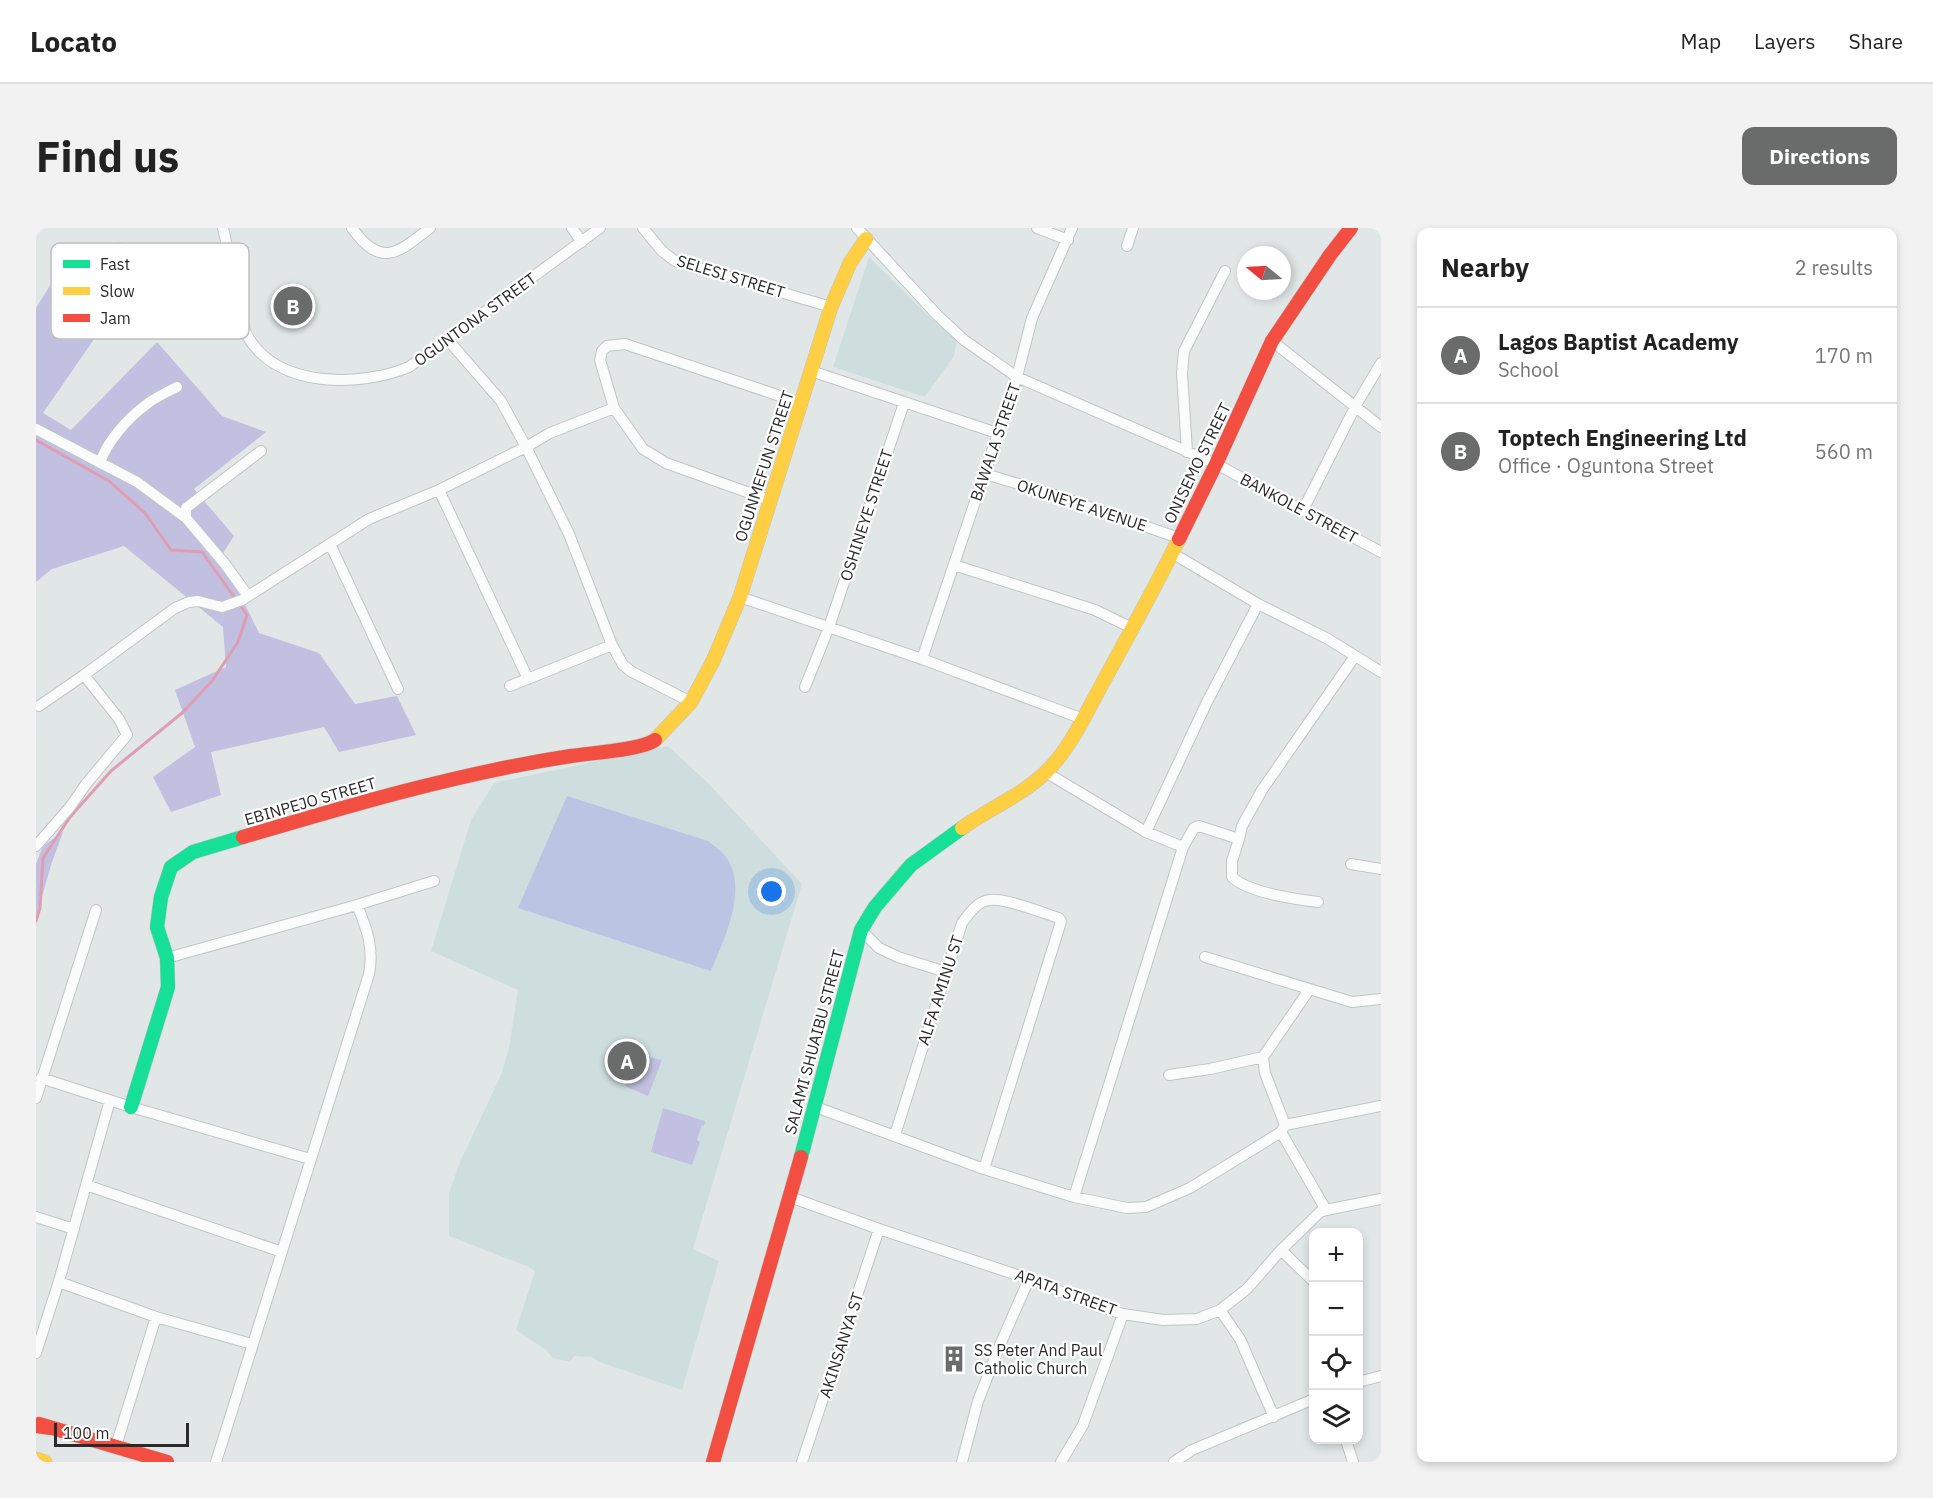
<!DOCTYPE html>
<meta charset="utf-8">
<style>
:root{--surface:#fff;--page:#f2f2f2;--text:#222;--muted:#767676;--line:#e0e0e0;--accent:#6a6c6c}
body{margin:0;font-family:"IBM Plex Sans",sans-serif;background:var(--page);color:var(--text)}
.controls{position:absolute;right:18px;bottom:18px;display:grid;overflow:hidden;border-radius:12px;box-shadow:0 3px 9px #0003}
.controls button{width:54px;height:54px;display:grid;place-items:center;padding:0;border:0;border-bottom:2px solid var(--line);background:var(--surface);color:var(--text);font:30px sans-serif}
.compass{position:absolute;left:1201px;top:18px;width:54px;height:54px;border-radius:50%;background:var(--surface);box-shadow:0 3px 9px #0003;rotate:288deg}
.scale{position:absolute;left:18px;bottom:15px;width:135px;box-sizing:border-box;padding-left:6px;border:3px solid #2a2a2a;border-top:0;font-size:16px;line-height:21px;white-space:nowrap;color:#2a2a2a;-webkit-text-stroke:4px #fff;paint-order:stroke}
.you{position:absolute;left:736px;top:664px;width:21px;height:21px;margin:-15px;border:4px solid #fff;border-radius:50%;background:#1a73e8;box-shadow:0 0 0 9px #1a73e833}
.badge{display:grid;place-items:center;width:39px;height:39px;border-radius:50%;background:var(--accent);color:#fff;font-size:20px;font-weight:700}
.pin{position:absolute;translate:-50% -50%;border:3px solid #fff;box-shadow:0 2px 6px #0006}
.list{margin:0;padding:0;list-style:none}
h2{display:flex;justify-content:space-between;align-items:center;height:78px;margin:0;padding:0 24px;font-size:26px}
h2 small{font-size:20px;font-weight:400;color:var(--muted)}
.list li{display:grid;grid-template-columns:39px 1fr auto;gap:18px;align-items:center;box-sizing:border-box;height:96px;padding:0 24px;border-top:2px solid var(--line)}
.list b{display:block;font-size:22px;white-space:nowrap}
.list p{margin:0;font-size:20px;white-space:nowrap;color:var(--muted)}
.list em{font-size:20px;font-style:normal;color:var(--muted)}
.icon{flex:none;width:33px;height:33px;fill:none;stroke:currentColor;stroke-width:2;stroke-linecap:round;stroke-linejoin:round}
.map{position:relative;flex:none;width:1345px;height:1234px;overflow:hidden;border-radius:12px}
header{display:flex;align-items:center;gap:36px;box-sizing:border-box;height:84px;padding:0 30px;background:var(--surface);border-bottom:2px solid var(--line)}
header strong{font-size:28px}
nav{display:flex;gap:33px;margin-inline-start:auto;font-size:21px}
.intro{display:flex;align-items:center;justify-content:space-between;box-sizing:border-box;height:144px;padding:0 36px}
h1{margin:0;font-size:42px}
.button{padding:15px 27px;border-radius:12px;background:var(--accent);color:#fff;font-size:21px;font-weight:700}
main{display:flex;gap:36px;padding:0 36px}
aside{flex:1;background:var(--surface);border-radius:12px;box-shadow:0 3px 9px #0003}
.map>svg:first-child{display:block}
.education{fill:#cedede}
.green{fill:#c1c0e0}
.pitch{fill:#bcc4e3}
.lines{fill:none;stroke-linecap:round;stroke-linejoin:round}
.stream{stroke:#e09db2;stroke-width:3}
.street-casing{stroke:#c3c4c4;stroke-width:12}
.fast-casing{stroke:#c3c4c4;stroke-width:15}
.slow-casing{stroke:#c3c4c4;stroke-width:15}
.jam-casing{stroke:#c3c4c4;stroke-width:15}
.street{stroke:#fafbfb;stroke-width:10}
.fast{stroke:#16e098;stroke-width:14}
.slow{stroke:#ffcf43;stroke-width:14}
.jam{stroke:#f24e42;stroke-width:14}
.labels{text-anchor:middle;stroke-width:4.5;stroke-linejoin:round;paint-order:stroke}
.street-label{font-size:16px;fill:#2a2a2a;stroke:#fff}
.poi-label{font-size:16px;fill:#2a2a2a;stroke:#fff;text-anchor:start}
.key{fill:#fff;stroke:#bfbfbf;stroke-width:1.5}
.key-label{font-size:16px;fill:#2a2a2a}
</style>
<header>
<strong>Locato</strong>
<nav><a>Map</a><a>Layers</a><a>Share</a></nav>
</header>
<div class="intro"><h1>Find us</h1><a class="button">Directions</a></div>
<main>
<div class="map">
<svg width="1345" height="1234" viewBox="0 0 1345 1234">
<rect width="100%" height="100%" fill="#e1e7e7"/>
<path class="education" d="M 833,29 L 902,97 L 921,113 L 918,128 L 889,169 L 797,139 Z
M 632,518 L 671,554 L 766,656 L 657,1021 L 683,1033 L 646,1162 L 563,1134 L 556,1129 L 538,1128 L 534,1134 L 517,1130 L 509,1121 L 480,1102 L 499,1043 L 493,1039 L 413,1008 L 413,965 L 424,934 L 465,847 L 473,820 L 482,762 L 395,723 L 435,592 L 458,555 Z"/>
<path class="green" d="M 82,14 L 103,16 L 75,59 L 72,91 L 7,185 L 35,202 L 121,114 L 186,188 L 230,204 L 158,261 L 198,308 L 185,328 L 223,405 L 283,425 L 319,476 L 361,468 L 380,507 L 303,524 L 288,499 L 175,524 L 185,567 L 135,584 L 117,549 L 159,519 L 139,462 L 190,439 L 187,399 L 88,318 L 16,341 L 0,354 L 0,80 L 20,48 Z
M 27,604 L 15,637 L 0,690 L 0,636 L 7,618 Z
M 600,826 L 626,832 L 612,868 L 589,858 Z
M 627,880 L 669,893 L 668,898 L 666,897 L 661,912 L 664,914 L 656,937 L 615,924 Z"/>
<path class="pitch" d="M 531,568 L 672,613 C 678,618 686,623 690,629 C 713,661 688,712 675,743 L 482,680 Z"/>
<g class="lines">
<path class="stream" d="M 0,212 L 73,253 L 109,285 L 135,322 L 166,324 L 211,387 L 202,414 L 176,453 L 146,485 L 75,543 L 34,589 L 7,630 L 4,680 L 0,693"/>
<g class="street-casing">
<path id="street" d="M 187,0 C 192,22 197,45 201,67 C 204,80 205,96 211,107 C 240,161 325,159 373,139 L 564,0
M 316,0 C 345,40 361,26 394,0
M 536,0 L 546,14
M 607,0 L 626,23 L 639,33 L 795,79
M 821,0 L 902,88 L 928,112 L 981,149 L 1180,236 L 1345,324
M 1001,0 L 1032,12
M 1091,18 L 1097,0
M 412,112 L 465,173 L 490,219 L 533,306 L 576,417 L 587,437 L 596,444 L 655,474
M 1236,113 L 1345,199
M 775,143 L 961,205
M 0,201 L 101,254 L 150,290
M 1151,224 L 1146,145 L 1148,123 L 1189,43
M 64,235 C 71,213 92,190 111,176 C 120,169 131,164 141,159
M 949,246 L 1016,266 L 1143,310
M 403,262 L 492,451
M 733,272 L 630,235 L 607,221 L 578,180 L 564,132 L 566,123 L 571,118 L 589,116 L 765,175
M 1267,282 L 1320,177 L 1345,135
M 294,316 L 362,461
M 1136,325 L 1222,376 L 1292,411 L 1345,444
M 918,337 L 1059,382 L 1096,400
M 212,368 L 189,336 L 150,290 L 150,280 L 225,223
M 704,369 L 886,431 L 1047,491
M 886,431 L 981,149 L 996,90 L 1036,0
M 474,458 L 576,417
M 769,459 L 793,399 L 868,175
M 3,478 L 48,447
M 1011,543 L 1016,548 L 1110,604 L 1171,474 L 1222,376
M 1110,604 L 1147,619
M 1203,611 L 1196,633 L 1196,649 C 1213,665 1258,671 1282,674
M 0,618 L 34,579 L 50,556 L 91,507 L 83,491 L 48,447 L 139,380 L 153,374 L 162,373 L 186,379 L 206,372 L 333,291 L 403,262 L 490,219 L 514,205 L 578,180
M 1315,636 L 1345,641
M 825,702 L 843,720 L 862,729 L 910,744
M 1169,729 L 1316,774 L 1345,771
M 131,730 L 321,677 L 398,653
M 1133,847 L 1174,841 L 1227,829
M 5,850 L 95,879 L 274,931
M 0,870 L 60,682
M 777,878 L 948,941 L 1038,969 L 1091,980 L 1110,979 L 1154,960 L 1245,904 L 1249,897 L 1345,878
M 1249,897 L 1229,845 L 1227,829 L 1273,762
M 1245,904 L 1290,982
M 859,907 L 926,695 C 933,686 941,673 954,672 C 970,670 1007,685 1023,690 L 1025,693 L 1024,697 L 948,941
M 50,957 L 246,1024
M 754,969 L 843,1001 L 993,1051 L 1060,1078 L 1087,1086 L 1127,1092 L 1161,1091 L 1184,1082 L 1211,1061 L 1245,1022 L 1284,984 L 1290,982 L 1345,971
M 1038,969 L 1147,619 L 1158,600 L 1163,598 L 1203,611 L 1206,598 L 1226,562 L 1319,428
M 0,989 L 38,1001
M 1245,1022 L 1278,1054
M 23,1054 L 120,1089 L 216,1116
M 1184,1082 L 1204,1111 L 1238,1189
M 0,1125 L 23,1053 L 74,872
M 1322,1154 L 1345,1148
M 1310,1212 L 1317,1234
M 80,1218 L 120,1089
M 180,1234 L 333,746 C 338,720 331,701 321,677
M 766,1234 L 843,1001
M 926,1234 L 942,1173 L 964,1117 L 993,1051
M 1025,1234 L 1047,1197 L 1087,1086
M 1138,1234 L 1156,1222 L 1278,1171"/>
</g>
<g class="fast-casing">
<path id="fast" d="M 95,879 L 132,759 L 131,730 L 121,699 L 125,669 L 135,639 L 157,624 L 207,609
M 765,929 L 825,702 L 839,679 L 875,637 L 926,600"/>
</g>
<g class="slow-casing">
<path id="slow" d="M 619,512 L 655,474 L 677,433 L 704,369 L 795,79 L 814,35 L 830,11
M 926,600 C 954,580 985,568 1010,544 C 1034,521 1050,485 1066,456 C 1092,408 1119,360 1143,311
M 0,1231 L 9,1234"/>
</g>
<g class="jam-casing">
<path id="jam" d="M 1143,311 L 1180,236 L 1236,113 L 1294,27 L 1315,0
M 207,609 C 315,577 423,545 535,528 C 553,525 606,522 619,512
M 3,1196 L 131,1234
M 0,1198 L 15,1200
M 677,1234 L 765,929"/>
</g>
<use href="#street" class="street"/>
<use href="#fast" class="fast"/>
<use href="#slow" class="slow"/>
<use href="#jam" class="jam"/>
</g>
<defs>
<g id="building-bare" transform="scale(2.07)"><path d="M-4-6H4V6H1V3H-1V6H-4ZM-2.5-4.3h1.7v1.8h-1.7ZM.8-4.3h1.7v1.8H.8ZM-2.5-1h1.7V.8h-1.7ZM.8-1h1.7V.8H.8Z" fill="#6a6c6c" stroke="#fff" stroke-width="2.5" paint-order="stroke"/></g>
</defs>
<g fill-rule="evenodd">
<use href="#building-bare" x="918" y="1131"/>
</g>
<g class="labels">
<g class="street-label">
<text transform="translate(695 48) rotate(17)" y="6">SELESI STREET</text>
<text transform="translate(439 91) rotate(-36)" y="6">OGUNTONA STREET</text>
<text transform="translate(959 214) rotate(-71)" y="6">BAWALA STREET</text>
<text transform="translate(1161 235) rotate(-64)" y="6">ONISEMO STREET</text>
<text transform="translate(728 238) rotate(-72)" y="6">OGUNMEFUN STREET</text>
<text transform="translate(1046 277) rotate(18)" y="6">OKUNEYE AVENUE</text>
<text transform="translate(1263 280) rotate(28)" y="6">BANKOLE STREET</text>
<text transform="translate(830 287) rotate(-72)" y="6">OSHINEYE STREET</text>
<text transform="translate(274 573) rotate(-16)" y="6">EBINPEJO STREET</text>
<text transform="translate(904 762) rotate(-72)" y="6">ALFA AMINU ST</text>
<text transform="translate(778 814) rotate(-75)" y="6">SALAMI SHUAIBU STREET</text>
<text transform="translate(1030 1064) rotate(20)" y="6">APATA STREET</text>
<text transform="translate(805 1117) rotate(-72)" y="6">AKINSANYA ST</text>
</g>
<g class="poi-label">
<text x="938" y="1128">SS Peter And Paul<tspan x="938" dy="18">Catholic Church</tspan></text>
</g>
</g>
<rect x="15" y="15" width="198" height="96" rx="9" class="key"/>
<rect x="27" y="32" width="27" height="8" fill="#16e098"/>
<rect x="27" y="59" width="27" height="8" fill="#ffcf43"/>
<rect x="27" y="86" width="27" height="8" fill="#f24e42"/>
<g class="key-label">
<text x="64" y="42">Fast</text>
<text x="64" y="69">Slow</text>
<text x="64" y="96">Jam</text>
</g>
</svg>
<div class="controls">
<button>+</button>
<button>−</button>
<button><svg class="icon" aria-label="locate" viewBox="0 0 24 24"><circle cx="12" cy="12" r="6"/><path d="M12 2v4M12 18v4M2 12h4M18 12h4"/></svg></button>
<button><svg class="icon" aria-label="layers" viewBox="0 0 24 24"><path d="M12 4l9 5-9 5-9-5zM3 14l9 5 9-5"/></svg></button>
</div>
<svg class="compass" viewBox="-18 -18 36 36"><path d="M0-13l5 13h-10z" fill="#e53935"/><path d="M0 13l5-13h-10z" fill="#767676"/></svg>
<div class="scale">100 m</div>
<div class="you"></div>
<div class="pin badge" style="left:591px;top:833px">A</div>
<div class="pin badge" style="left:257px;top:78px">B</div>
</div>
<aside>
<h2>Nearby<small>2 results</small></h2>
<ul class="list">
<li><span class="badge">A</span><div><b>Lagos Baptist Academy</b><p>School</p></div><em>170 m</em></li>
<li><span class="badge">B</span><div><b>Toptech Engineering Ltd</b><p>Office · Oguntona Street</p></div><em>560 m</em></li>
</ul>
</aside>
</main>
